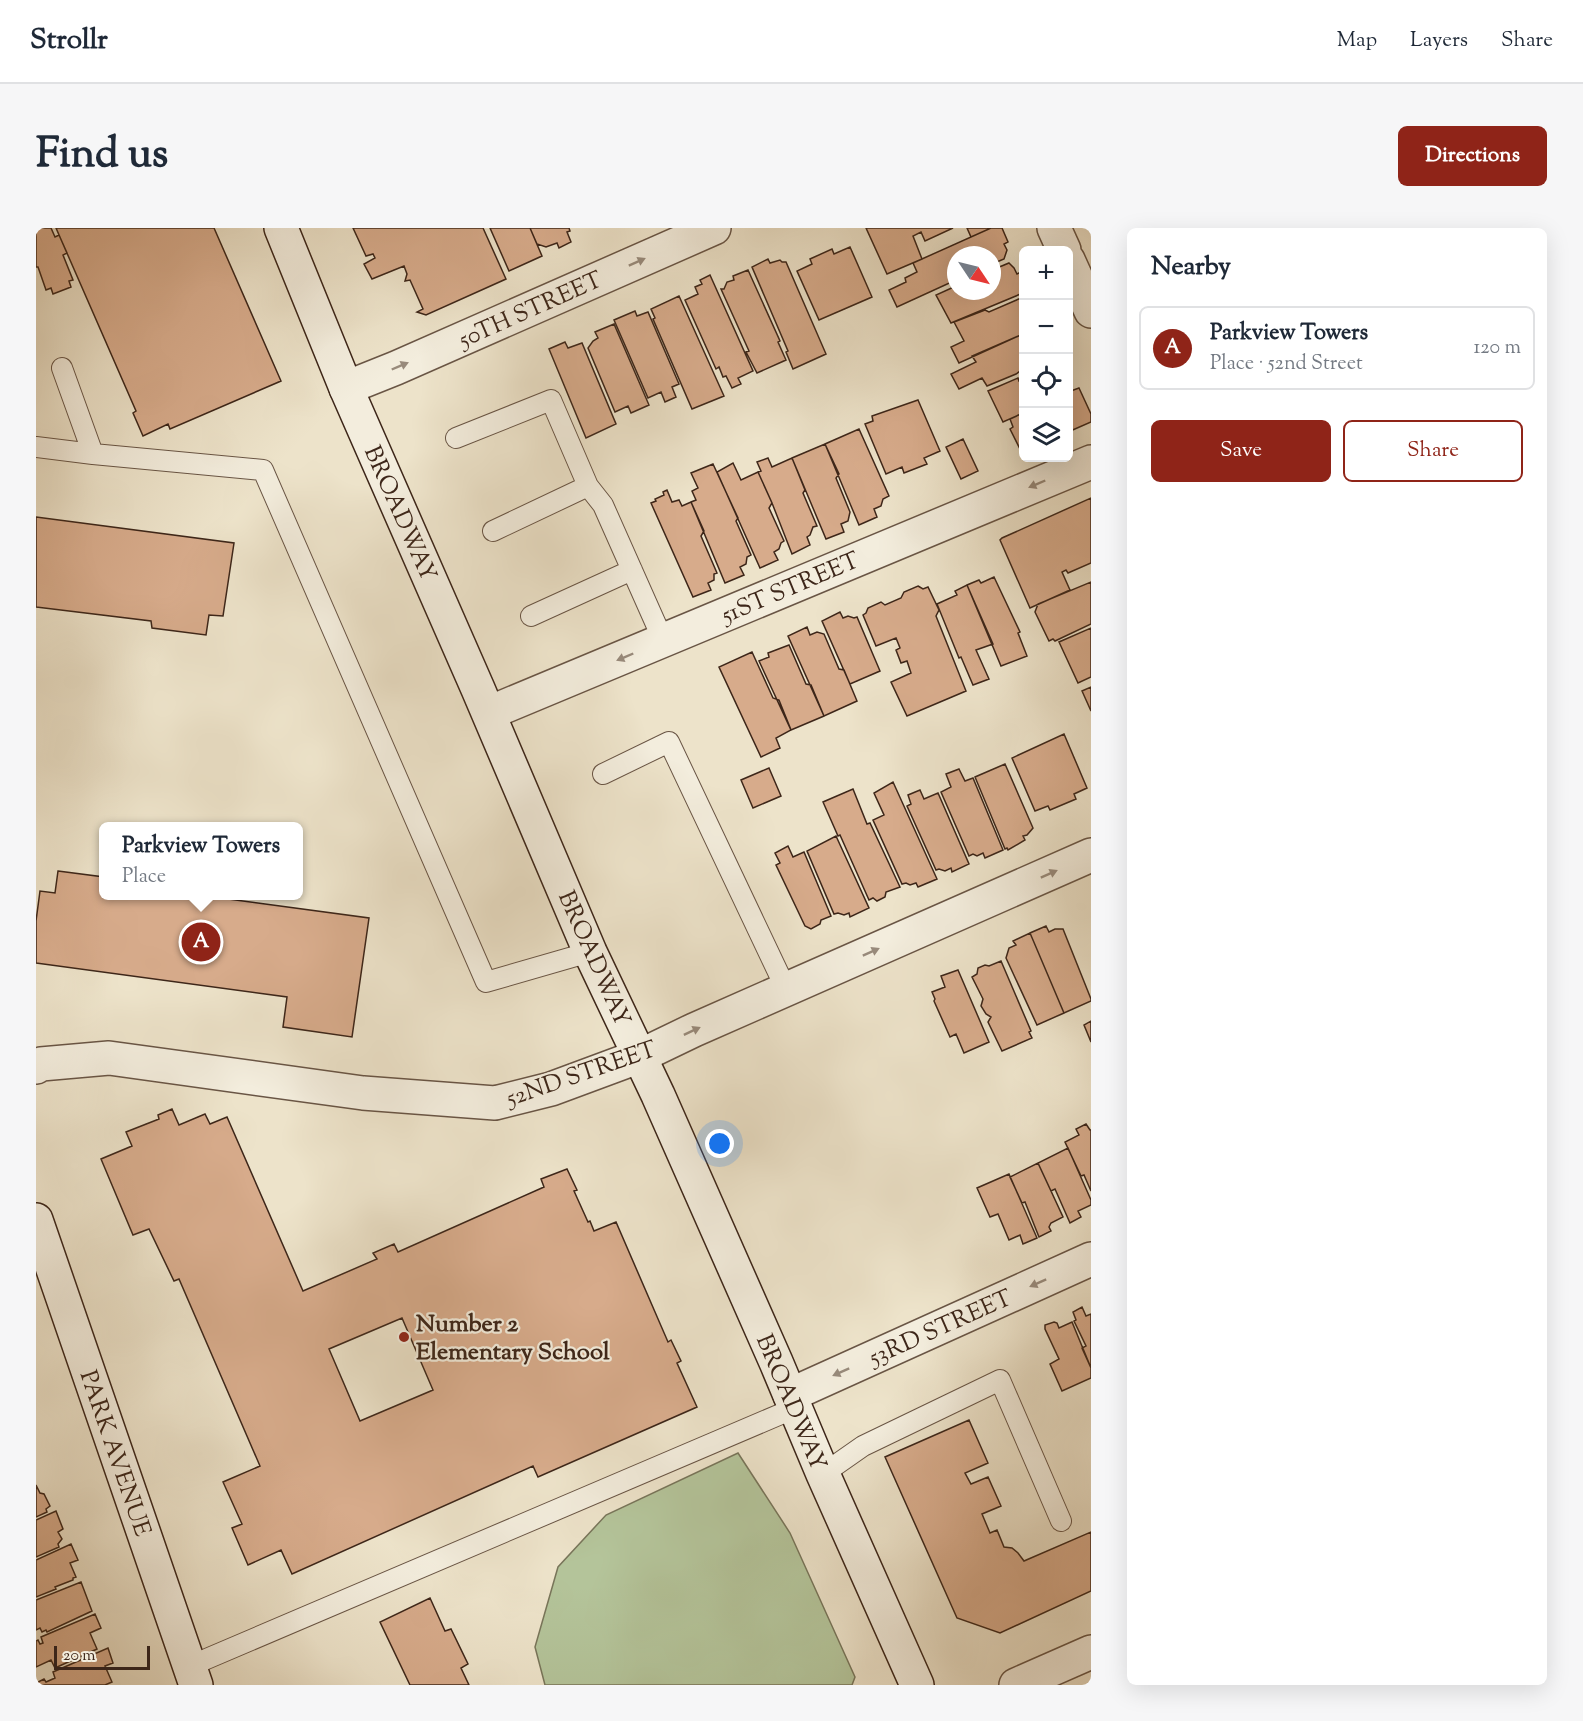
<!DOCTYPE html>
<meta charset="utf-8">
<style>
:root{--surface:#fff;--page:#f6f6f7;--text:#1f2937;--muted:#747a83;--line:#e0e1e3;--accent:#8f2418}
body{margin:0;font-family:"Sorts Mill Goudy",serif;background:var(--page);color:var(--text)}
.controls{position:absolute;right:18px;top:18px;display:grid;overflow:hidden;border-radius:9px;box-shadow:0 6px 24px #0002}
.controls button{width:54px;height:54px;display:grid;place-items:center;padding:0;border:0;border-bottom:2px solid var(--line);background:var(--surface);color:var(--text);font:30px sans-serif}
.compass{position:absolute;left:911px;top:18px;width:54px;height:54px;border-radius:50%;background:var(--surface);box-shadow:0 6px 24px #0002;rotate:125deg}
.scale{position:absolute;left:18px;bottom:15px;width:96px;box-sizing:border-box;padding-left:6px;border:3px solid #3d2619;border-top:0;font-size:16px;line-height:21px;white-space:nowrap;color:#3d2619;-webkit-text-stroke:4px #f3eddd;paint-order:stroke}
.you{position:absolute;left:684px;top:916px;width:21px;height:21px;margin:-15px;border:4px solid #fff;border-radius:50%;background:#1a73e8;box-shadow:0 0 0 9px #1a73e833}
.badge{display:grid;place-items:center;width:39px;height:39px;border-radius:50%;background:var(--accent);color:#fff;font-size:20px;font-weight:700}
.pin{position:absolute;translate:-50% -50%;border:3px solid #fff;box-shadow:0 2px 6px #0006}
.popup{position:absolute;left:63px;top:594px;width:204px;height:78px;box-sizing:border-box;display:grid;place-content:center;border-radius:9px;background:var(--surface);filter:drop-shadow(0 2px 4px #0005);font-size:20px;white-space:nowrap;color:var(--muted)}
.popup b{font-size:22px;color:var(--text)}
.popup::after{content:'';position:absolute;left:50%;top:100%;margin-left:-12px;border:12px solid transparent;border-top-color:var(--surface)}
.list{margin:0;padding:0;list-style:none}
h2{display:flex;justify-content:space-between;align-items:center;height:78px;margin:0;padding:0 24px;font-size:26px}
h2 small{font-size:20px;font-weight:400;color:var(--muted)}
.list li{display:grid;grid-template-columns:39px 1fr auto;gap:18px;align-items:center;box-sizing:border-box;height:84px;margin:0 12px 12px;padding:0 12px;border:2px solid var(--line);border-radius:9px}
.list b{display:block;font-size:22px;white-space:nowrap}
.list p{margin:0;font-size:20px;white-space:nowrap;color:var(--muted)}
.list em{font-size:20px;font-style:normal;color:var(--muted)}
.actions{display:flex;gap:12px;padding:18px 24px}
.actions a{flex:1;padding:14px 0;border:2px solid var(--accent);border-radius:9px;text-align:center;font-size:21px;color:var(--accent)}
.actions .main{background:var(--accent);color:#fff}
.icon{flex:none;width:33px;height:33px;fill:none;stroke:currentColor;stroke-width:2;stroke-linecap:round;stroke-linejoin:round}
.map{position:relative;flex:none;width:1055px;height:1457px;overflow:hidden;border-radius:9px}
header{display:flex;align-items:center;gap:36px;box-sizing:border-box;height:84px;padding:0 30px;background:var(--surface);border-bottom:2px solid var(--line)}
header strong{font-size:28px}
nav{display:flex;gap:33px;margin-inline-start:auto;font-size:21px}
.intro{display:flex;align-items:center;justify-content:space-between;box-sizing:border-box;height:144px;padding:0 36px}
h1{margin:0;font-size:42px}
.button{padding:15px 27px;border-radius:9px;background:var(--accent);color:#fff;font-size:21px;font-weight:700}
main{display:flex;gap:36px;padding:0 36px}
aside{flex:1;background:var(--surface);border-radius:9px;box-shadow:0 6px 24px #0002}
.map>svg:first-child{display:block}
.green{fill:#b4c49a;stroke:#78755a;stroke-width:1.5}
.building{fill:#d7ab8b;stroke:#3d2619;stroke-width:1.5;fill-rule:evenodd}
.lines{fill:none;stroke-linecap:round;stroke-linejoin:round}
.lane-casing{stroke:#695545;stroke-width:22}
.street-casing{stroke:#695545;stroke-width:36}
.secondary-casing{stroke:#3d2619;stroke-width:36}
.lane{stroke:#f3eddd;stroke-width:20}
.street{stroke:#f3eddd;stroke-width:33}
.secondary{stroke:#f3eddd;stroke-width:33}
.oneway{fill:#988a7b}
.poi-dot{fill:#8f2418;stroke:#f3eddd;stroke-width:2}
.labels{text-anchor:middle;stroke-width:4.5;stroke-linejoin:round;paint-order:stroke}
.street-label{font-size:24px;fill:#3d2619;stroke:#f3eddd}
.poi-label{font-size:24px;font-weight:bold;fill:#3d2619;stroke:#f3eddd;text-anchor:start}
</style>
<header>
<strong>Strollr</strong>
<nav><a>Map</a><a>Layers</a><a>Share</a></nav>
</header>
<div class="intro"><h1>Find us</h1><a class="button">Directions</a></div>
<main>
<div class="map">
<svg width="1055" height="1457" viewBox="0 0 1055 1457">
<rect width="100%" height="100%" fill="#ede3ca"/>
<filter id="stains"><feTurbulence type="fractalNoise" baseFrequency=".00333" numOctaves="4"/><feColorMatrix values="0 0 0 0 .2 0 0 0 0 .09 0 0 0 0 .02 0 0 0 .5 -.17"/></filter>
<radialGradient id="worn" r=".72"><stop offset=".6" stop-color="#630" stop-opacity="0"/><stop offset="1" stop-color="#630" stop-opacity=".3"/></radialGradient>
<path class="green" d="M 702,1225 L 754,1305 L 819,1449 L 816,1457 L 509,1457 L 499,1419 L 522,1339 L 570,1287 Z"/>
<path class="building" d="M 0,0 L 15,0 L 19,9 L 23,7 L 31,25 L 27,27 L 37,52 L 33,53 L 35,59 L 17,66 L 15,60 L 10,62 L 2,39 L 0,39 Z
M 20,0 L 178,0 L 245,153 L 134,201 L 132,196 L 107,208 L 97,185 L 100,183 Z
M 317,0 L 447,0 L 470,51 L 390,87 L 381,84 L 387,81 L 374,52 L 369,53 L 371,46 L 368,38 L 336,51 L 328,36 L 339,30 L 337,26 L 330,28 Z
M 454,0 L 494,0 L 506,28 L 473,43 Z
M 494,0 L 533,0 L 534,3 L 531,4 L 535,14 L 523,20 L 521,15 L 510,19 L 501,16 Z
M 830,0 L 917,0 L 889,13 L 885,4 L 877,8 L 886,31 L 851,46 Z
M 931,0 L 955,0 L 935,9 Z
M 955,0 L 966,0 L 972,14 L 968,16 L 971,22 L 968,31 L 956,36 L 956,27 L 920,27 L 920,52 L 861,79 L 853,62 L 870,54 L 869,50 L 881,44 L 877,35 Z
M 814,19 L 836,69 L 783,92 L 761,43 L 776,36 L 774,31 L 796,21 L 798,26 Z
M 732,31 L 734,35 L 744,32 L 746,34 L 750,34 L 790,126 L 757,141 L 750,124 L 752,123 L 716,39 Z
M 973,35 L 978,40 L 981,46 L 987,43 L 987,65 L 915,95 L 900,67 L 920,58 L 920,63 L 956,63 L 956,42 Z
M 712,42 L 744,113 L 742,114 L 750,132 L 721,145 L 710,124 L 713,123 L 685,61 L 688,61 L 691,54 L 698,52 L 697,48 Z
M 674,47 L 717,143 L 702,150 L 705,156 L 696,160 L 690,148 L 687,149 L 683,139 L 680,141 L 649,72 L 662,66 L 659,59 L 666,56 L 664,52 Z
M 643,68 L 688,168 L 656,181 L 617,91 L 619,90 L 615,81 Z
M 985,70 L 987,71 L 987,106 L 923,135 L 915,119 L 928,113 L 918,94 L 949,82 L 953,84 Z
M 599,83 L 601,88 L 612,84 L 643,156 L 636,159 L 640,169 L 629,174 L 625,164 L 612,170 L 578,92 Z
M 578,96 L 613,177 L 595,185 L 592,178 L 579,184 L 552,120 L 557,113 L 562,110 L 559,104 Z
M 987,106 L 987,141 L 980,146 L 951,158 L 946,150 L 923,161 L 915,146 L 940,134 L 936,128 Z
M 529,114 L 532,120 L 546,115 L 580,196 L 550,210 L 513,121 Z
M 982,150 L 983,153 L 987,152 L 987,185 L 967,194 L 952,163 Z
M 1043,160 L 1055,186 L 1055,194 L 1032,204 L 1032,164 Z
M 882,172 L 904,223 L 888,230 L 891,236 L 868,245 L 866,239 L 850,246 L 829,196 L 837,193 L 836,188 Z
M 987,185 L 987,224 L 986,225 L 974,201 L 977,199 L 974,191 Z
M 823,201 L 853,268 L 847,271 L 845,278 L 838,281 L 841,289 L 823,297 L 789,216 Z
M 927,211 L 942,243 L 925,251 L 910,219 Z
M 789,216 L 803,246 L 800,250 L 814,284 L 812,293 L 805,296 L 808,304 L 790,311 L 756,230 Z
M 732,230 L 736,239 L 756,230 L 769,262 L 767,265 L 781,298 L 777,299 L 774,307 L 771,309 L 774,317 L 756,326 L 736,275 L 722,244 L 725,243 L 721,234 Z
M 697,235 L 705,252 L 722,244 L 736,275 L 733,280 L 748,313 L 745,315 L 743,321 L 738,324 L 742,332 L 724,340 L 681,244 Z
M 677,236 L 702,290 L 700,293 L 715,327 L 711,329 L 710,336 L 704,339 L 708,347 L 689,355 L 655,274 L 660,272 L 656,263 L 662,260 L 655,245 Z
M 631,262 L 636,274 L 643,272 L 646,278 L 655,274 L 668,303 L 665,308 L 681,345 L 678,346 L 678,352 L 672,355 L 675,362 L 657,369 L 615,275 L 620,273 L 619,271 L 628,267 L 627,264 Z
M 1055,270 L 1055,335 L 1032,345 L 1030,342 L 1026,344 L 1034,362 L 994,380 L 964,312 L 966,310 Z
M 0,289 L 198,315 L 187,388 L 173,387 L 170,407 L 116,400 L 115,393 L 0,379 Z
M 958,349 L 984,404 L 982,405 L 991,428 L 965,438 L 931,357 L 943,352 L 945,355 Z
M 1055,354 L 1055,396 L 1019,413 L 1017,411 L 1013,413 L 999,384 L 1002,376 Z
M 931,357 L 957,416 L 940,422 L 953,451 L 937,457 L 925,429 L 923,430 L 901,376 L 921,367 L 919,363 Z
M 882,358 L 887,361 L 892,359 L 903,382 L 900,388 L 930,463 L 871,488 L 855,454 L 875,445 L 871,433 L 865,435 L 860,422 L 864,420 L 860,410 L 840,418 L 827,387 L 830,385 L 832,380 L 845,374 L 849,377 L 865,370 L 868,364 Z
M 804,384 L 807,390 L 812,388 L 818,390 L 821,389 L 844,443 L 814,456 L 786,393 Z
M 771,399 L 774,407 L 781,404 L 788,406 L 803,441 L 808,442 L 821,473 L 788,488 L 752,408 Z
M 1055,400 L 1055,449 L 1042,455 L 1023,414 Z
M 753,417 L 770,456 L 775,457 L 788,488 L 755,502 L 723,433 L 733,429 L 732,425 Z
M 716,424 L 737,470 L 743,472 L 755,502 L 740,510 L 744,520 L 725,529 L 683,439 Z
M 1055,459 L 1055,483 L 1046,463 Z
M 1028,506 L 1051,560 L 1038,566 L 1040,571 L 1014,582 L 1012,578 L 999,583 L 976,530 Z
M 969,536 L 997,600 L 991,607 L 987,608 L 989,612 L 972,622 L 971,620 L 969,621 L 939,549 Z
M 733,540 L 745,568 L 717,580 L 705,552 Z
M 923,541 L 929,553 L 937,550 L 967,622 L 949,630 L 947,625 L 941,628 L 937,626 L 933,628 L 905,564 L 915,559 L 910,546 Z
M 857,554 L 901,651 L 882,659 L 880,655 L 874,657 L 870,655 L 866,656 L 837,592 L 848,587 L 838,565 Z
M 817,561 L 831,596 L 834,595 L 864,659 L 850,664 L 849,669 L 841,673 L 837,670 L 833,672 L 804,607 L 802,608 L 787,574 Z
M 884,562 L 888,571 L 902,565 L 933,636 L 916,644 L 915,640 L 909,643 L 903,641 L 900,642 L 871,578 L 875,576 L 872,567 Z
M 800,608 L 833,680 L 814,689 L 813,685 L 808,687 L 802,685 L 798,686 L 771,623 Z
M 752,618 L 757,629 L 768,624 L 795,688 L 785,692 L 784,696 L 775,701 L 769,698 L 740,637 L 744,635 L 739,625 Z
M 22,643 L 68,649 L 68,668 L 170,668 L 333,690 L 316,809 L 247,799 L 251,769 L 0,735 L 0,693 L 4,663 L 19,665 Z
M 1010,698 L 1013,704 L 1019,701 L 1027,701 L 1055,771 L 1055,773 L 1028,785 L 994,705 Z
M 994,705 L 1028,785 L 1001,797 L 970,730 L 973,720 L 980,717 L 977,713 Z
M 965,733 L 995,803 L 993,804 L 996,810 L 966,823 L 952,794 L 955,789 L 950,786 L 945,778 L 947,771 L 936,749 L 941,746 L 942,740 L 949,737 L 953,738 Z
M 922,742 L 953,814 L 928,825 L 920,806 L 914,809 L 898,773 L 899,771 L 896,764 L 909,759 L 905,748 Z
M 1055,793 L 1055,814 L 1048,797 Z
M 136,881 L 143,897 L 169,886 L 174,896 L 191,889 L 267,1063 L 341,1031 L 337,1025 L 358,1016 L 362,1024 L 508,959 L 505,951 L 531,941 L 541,962 L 538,963 L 552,994 L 554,993 L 558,1003 L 580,994 L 632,1114 L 635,1112 L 645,1133 L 641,1135 L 661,1179 L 502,1249 L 497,1238 L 256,1346 L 245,1322 L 212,1337 L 196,1300 L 206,1296 L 187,1254 L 224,1238 L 143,1051 L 138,1053 L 113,1001 L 97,1007 L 65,931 L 96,918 L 90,904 L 123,891 L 122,887 ZM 366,1090 L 397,1162 L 324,1193 L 293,1121 Z
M 1050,896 L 1054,902 L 1055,902 L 1055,963 L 1048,947 L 1045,948 L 1029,914 L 1043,907 L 1040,901 Z
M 1032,920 L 1055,972 L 1055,977 L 1042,983 L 1045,989 L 1034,995 L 1019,961 L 1015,963 L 1002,935 Z
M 1002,935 L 1027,989 L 1015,995 L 1013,999 L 1015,1003 L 1003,1009 L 989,974 L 986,975 L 974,949 Z
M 973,946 L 1001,1010 L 987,1016 L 984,1007 L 973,1012 L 962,986 L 954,989 L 941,960 Z
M 1046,1079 L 1050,1088 L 1055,1086 L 1055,1140 L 1046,1120 L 1050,1118 L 1038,1093 L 1040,1092 L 1037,1084 Z
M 1018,1094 L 1021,1095 L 1023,1100 L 1036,1094 L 1055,1140 L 1055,1150 L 1026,1163 L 1014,1136 L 1023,1131 L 1009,1101 L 1009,1097 Z
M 933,1192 L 952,1235 L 929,1245 L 935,1256 L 952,1249 L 965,1278 L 946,1286 L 954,1305 L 961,1302 L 968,1319 L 976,1320 L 982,1325 L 988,1333 L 1055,1304 L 1055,1363 L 964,1405 L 921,1390 L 849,1229 Z
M 0,1257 L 4,1265 L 8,1266 L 14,1278 L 10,1281 L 11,1284 L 0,1289 Z
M 20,1283 L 27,1301 L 22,1304 L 26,1311 L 22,1316 L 23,1319 L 0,1329 L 0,1292 Z
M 35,1316 L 42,1332 L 34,1335 L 40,1349 L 37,1350 L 37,1352 L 19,1359 L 20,1361 L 0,1369 L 0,1332 Z
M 45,1354 L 56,1383 L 11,1404 L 10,1402 L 6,1404 L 4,1400 L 0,1402 L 0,1372 Z
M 394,1370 L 409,1403 L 415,1401 L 432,1436 L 425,1440 L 433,1457 L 374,1457 L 344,1394 Z
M 59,1386 L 65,1400 L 54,1405 L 61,1421 L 19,1440 L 15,1432 L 0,1439 L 0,1413 L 2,1412 L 4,1416 L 7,1415 L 5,1409 Z
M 72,1420 L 77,1435 L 69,1438 L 76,1454 L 69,1457 L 0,1457 L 0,1455 L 8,1451 L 10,1454 L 19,1450 L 17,1444 Z"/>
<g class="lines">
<g class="lane-casing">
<path id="lane" d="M 26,140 L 57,226 L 227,242 L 450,754 L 554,724
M 420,210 L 515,172 L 552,258 L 567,277 L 627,412
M 0,219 L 57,226
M 457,303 L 552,258
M 495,388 L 596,342
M 567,546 L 633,514 L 750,761
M 787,1246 L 827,1218 L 964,1152 L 1025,1293
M 154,1438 L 759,1180"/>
</g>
<g class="street-casing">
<path id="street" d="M 1018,0 L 1028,22
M 1032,32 L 1055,83
M 310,160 L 360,140 L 678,0
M 453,485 L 1055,234
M 0,839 L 5,836 L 73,830 L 327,865 L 459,875 L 515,861 L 604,828 L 658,802 L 1055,627
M 754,1167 L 1055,1031
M 980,1457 L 1055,1424"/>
</g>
<g class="secondary-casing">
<path id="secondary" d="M 245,0 L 310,160 L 442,461 L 554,724 L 622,867 L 740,1134 L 787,1246 L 881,1457
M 0,992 L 160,1457"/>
</g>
<use href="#lane" class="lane"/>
<use href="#street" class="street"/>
<use href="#secondary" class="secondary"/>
</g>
<defs><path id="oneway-solid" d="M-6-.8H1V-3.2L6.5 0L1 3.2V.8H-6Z" transform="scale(1.5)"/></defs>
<g class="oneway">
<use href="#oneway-solid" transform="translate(601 34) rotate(-24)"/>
<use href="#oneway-solid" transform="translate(364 138) rotate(-23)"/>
<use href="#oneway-solid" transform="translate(1001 256) rotate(157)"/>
<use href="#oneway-solid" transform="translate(589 429) rotate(157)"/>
<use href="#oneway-solid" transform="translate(1013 646) rotate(-24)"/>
<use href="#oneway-solid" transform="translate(835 724) rotate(-24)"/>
<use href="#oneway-solid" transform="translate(656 803) rotate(-25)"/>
<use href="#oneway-solid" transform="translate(1002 1055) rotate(156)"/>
<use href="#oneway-solid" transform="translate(805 1144) rotate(156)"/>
</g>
<circle class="poi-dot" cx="368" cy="1109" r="6"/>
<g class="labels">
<g class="street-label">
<text transform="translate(494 81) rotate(-24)" y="8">50TH STREET</text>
<text transform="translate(365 285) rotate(66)" y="8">BROADWAY</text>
<text transform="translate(754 359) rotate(-23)" y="8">51ST STREET</text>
<text transform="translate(559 730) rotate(66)" y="8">BROADWAY</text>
<text transform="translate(545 845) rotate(-19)" y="8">52ND STREET</text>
<text transform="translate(904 1099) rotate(-24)" y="8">53RD STREET</text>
<text transform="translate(756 1174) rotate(67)" y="8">BROADWAY</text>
<text transform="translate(80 1225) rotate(71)" y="8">PARK AVENUE</text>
</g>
<g class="poi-label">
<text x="380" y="1103">Number 2<tspan x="380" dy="28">Elementary School</tspan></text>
</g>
</g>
<rect width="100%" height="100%" filter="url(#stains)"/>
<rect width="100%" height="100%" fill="url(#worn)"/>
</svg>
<div class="controls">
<button>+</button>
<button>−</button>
<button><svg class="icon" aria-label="locate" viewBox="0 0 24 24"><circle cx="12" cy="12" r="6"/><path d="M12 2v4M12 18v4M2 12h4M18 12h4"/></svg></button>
<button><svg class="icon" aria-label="layers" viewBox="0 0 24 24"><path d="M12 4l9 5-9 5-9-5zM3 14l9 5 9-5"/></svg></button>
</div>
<svg class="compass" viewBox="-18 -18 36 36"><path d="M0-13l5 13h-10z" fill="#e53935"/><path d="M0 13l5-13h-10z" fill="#747a83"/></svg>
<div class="scale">20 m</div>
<div class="you"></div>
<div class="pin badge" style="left:165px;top:714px">A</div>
<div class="popup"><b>Parkview Towers</b>Place</div>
</div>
<aside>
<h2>Nearby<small></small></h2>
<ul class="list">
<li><span class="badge">A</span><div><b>Parkview Towers</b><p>Place · 52nd Street</p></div><em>120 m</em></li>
</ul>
<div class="actions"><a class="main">Save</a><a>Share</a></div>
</aside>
</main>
